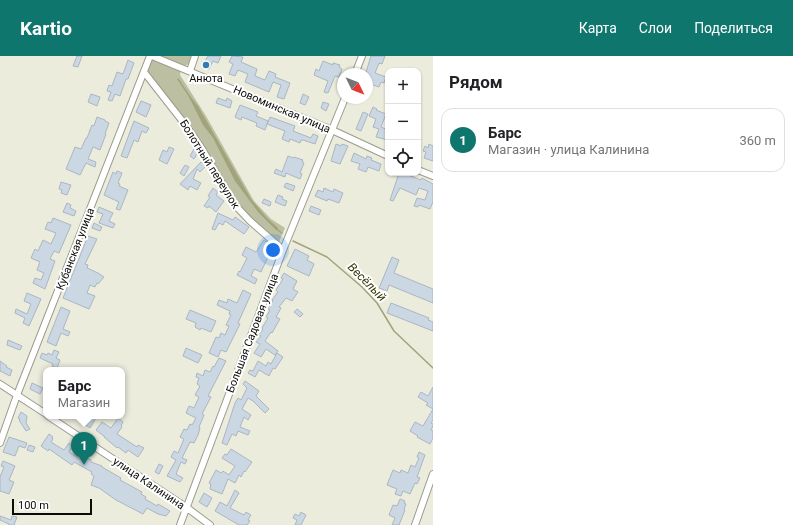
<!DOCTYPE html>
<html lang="ru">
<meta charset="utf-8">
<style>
:root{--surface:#fff;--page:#f2f2f2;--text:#202124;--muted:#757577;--line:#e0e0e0;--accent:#0f766e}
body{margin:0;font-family:Roboto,sans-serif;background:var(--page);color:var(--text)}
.controls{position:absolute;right:12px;top:12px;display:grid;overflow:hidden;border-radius:8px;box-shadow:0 1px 3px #0004}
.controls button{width:36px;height:36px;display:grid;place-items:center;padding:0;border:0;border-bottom:1px solid var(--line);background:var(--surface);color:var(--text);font:20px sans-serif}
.compass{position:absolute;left:337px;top:12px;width:36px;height:36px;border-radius:50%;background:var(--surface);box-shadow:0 1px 3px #0004;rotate:133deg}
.scale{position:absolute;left:12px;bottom:10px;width:80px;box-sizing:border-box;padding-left:4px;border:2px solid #0c0c07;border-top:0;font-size:11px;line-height:14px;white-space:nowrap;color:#0c0c07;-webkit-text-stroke:3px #fff;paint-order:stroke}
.you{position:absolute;left:273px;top:194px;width:14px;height:14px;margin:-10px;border:3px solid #fff;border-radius:50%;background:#1a73e8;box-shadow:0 0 0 6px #1a73e833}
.badge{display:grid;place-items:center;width:26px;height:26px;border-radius:50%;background:var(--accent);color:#fff;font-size:13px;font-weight:700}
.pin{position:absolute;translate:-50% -33px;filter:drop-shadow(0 1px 2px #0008)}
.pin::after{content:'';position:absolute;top:21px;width:14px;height:12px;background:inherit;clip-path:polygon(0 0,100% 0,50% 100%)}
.popup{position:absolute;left:43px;top:311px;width:82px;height:52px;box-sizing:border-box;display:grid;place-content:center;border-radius:8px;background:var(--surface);filter:drop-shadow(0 1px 3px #0005);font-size:13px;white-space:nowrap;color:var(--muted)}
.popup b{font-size:15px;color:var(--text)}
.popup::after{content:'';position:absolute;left:50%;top:100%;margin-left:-8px;border:8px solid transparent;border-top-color:var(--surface)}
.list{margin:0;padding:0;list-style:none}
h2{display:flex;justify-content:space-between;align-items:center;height:52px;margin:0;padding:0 16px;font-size:17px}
h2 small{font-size:13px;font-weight:400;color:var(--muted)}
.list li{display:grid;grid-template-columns:26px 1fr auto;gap:12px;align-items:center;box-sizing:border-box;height:64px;margin:0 8px 8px;padding:0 8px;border:1px solid var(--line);border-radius:12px}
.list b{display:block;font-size:15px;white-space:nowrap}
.list p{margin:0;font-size:13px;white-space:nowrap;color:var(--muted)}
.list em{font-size:13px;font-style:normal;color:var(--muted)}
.icon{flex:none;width:22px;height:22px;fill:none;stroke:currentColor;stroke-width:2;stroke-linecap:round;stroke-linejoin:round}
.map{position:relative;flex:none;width:433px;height:469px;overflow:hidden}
header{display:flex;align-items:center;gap:24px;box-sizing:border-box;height:56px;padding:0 20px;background:var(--accent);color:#fff}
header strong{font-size:19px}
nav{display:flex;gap:22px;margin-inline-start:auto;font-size:14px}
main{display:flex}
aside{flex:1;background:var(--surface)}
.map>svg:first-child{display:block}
.green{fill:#bdbfa3}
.water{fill:#a1a47a}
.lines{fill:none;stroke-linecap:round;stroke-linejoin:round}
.stream{stroke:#a1a47a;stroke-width:1.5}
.building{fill:#cbd8e4;stroke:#aab6c1}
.minor-casing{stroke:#9b9c8d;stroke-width:8}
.minor{stroke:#fff;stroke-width:6}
.poi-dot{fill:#357ab0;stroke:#fff;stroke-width:1.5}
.labels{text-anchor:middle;stroke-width:4;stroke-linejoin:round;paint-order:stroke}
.poi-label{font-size:11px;fill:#0c0c07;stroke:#fff}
.street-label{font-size:11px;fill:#0c0c07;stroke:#fff}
.water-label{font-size:12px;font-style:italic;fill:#353601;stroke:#fff}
</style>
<header>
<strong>Kartio</strong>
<nav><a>Карта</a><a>Слои</a><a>Поделиться</a></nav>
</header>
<main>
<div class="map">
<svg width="433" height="469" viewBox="0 0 433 469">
<rect width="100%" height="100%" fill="#ebecdc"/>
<path class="green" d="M 158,0 L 193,0 L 190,8 L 183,10 Z
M 152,3 L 181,14 L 180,19 L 206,60 L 254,145 L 271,163 L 285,172 L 279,186 L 240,153 L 146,16 Z"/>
<path class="water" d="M 190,40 L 198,50 L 251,143 L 267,162 L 278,172 L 278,173 L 276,174 L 258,156 L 235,125 L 213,82 L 203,69 L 189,41 Z"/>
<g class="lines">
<path class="stream" d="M 178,23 L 190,41
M 276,173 L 282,177
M 293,185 L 327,201 L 362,231 L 377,247 L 394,275 L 433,312"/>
</g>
<path class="building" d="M 77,0 L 82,0 L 78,11 L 73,10 Z
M 208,0 L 221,0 L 218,7 L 213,5 L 209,13 L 202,10 Z
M 232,0 L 243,1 L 241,6 L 257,13 L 255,20 L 265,24 L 269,15 L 276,18 L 275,21 L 290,27 L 284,43 L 277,41 L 281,29 L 273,26 L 269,36 L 245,26 L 248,18 L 238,14 L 235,20 L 229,18 L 233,8 L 229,6 Z
M 371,0 L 385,0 L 382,8 L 379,7 L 375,17 L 386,21 L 384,27 L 381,26 L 379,31 L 370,28 L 368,35 L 367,17 L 366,16 Z
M 128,4 L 134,7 L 128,23 L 126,23 L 120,40 L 115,38 L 112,45 L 108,44 L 111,36 L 107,35 L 109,29 L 112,30 L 117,16 L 123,18 Z
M 323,5 L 333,9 L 333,7 L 340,9 L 339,11 L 342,13 L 339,21 L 335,20 L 328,37 L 324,36 L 328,25 L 314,19 L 316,13 L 319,15 Z
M 91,38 L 100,41 L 97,50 L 88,46 Z
M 303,38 L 309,41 L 305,49 L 300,47 Z
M 218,42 L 226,45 L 227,42 L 232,45 L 230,52 L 216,47 Z
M 141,45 L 151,49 L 146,61 L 136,56 Z
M 323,46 L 329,48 L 326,55 L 321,52 Z
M 240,49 L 258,56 L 256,60 L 268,65 L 265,74 L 256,70 L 257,67 L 242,61 L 241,64 L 235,61 Z
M 373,51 L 377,53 L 376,54 L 386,58 L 381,71 L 388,74 L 388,84 L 376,81 L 379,73 L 373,71 L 376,63 L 369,60 Z
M 363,56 L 368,58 L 361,75 L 356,73 Z
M 97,61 L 105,64 L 105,65 L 109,67 L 105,78 L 106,78 L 100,94 L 93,91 L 88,103 L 96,106 L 95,111 L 86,107 L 80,119 L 66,113 L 75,91 L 81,93 L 86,82 L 87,82 L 92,69 L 94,70 Z
M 270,61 L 295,70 L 293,75 L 311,82 L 313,78 L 318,80 L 315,88 L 303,84 L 301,84 L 300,87 L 290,83 L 289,86 L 282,83 L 285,75 L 267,68 Z
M 134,65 L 149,72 L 146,77 L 142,75 L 138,86 L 134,84 L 127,102 L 121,100 Z
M 336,88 L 341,90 L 342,88 L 348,90 L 340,108 L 331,105 Z
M 429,88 L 433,90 L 433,105 L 424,102 L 426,96 L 423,95 L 425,90 L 428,92 Z
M 169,91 L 174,93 L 167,108 L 159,104 L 163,94 L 167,96 Z
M 194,93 L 198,96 L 194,103 L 190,100 Z
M 354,97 L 366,103 L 367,100 L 372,102 L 371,104 L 381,108 L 379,115 L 368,111 L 366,116 L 358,113 L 360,108 L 351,105 Z
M 288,100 L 293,102 L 294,101 L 303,104 L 302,106 L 304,107 L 300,117 L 302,118 L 300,123 L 286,117 L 285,121 L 274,117 L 276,113 L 282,116 Z
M 201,106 L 206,110 L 200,116 L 197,113 L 193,123 L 201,127 L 197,134 L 190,130 L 188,134 L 180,128 Z
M 185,109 L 189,111 L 184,120 L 180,117 Z
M 117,115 L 122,117 L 118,127 L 120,128 L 119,130 L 128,134 L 120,154 L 116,153 L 119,146 L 104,139 L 113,116 L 116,118 Z
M 399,117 L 403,117 L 421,124 L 422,122 L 433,128 L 433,146 L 430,153 L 419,149 L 418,151 L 414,150 L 417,142 L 425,144 L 428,135 L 419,132 L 416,139 L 400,132 L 393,145 L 390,144 Z
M 61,126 L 71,129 L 67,139 L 61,137 L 62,134 L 59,133 Z
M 286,127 L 295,130 L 293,135 L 284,131 Z
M 213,132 L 218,136 L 216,139 L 224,145 L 216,156 L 209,150 L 208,152 L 204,150 L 210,141 L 208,140 Z
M 324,132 L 333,136 L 334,133 L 343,137 L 339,147 L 328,143 L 327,145 L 315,140 L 318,134 L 323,136 Z
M 278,139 L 283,141 L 282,143 L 287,145 L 285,150 L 275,146 Z
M 264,143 L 271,146 L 270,150 L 262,147 Z
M 67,147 L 71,149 L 70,152 L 76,155 L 74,160 L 63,156 Z
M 311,150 L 321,154 L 319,159 L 309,155 Z
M 99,151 L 113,157 L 109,165 L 115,168 L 113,172 L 99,167 L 103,158 L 97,156 Z
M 218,157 L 233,164 L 235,161 L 249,171 L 244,178 L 225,165 L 223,169 L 219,167 L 215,174 L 212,173 Z
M 53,162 L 71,169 L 59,197 L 54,195 L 50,203 L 55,205 L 45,233 L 33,227 L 35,222 L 41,224 L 44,217 L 37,214 L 40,206 L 31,202 L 35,193 L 38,195 L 43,184 L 51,188 L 56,177 L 45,173 L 48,166 L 51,167 Z
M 94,167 L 102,171 L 100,175 L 92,172 Z
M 88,180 L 97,183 L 85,208 L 88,209 L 87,212 L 98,217 L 104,221 L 98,228 L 97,227 L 95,231 L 90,229 L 87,237 L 95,240 L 89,253 L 63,242 Z
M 264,184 L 273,191 L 266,200 L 268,201 L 261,216 L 254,213 L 251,220 L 257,223 L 255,228 L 237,219 L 239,215 L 240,216 L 247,202 L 242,199 L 246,191 L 256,196 Z
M 295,193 L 309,200 L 307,204 L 314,208 L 309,220 L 287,210 Z
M 392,201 L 399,204 L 394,217 L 433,233 L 433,247 L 389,229 L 387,235 L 379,232 Z
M 284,217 L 297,225 L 293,233 L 298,236 L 292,245 L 286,242 L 279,251 L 281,252 L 276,261 L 280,263 L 272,277 L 271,276 L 265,285 L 278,295 L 275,299 L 266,293 L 261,301 L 254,297 L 260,288 L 256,286 L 261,280 L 259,279 L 263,273 L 262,272 L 268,262 L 266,261 L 270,254 L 268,253 L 273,245 L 272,244 L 278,236 L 276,234 L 283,223 L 281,222 Z
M 243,234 L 251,238 L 238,267 L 240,268 L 226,296 L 221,294 L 218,301 L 209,297 L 216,281 L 219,282 L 221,277 L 225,279 L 229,270 L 226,269 L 231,259 L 229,258 L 230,255 L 217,249 L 219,244 L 227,247 L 228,243 L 237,247 Z
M 27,237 L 41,243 L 29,270 L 23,267 L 25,262 L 15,257 L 16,253 L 27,258 L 31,248 L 24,245 Z
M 391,247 L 429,262 L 428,264 L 433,266 L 433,275 L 387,257 Z
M 61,251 L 70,255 L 63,273 L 70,276 L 68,280 L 61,277 L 56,290 L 47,286 Z
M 297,253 L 303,258 L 300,261 L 294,256 Z
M 190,254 L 216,265 L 211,276 L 201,272 L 200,274 L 195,271 L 196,267 L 186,263 Z
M 8,284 L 22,290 L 20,294 L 7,289 Z
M 186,292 L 202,299 L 198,307 L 183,300 Z
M 54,294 L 59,296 L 56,302 L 60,304 L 57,312 L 52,310 L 53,308 L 40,302 L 42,297 L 47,299 L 48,297 L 52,299 Z
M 277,297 L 283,301 L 275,313 L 273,312 L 269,320 L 259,314 L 255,321 L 248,317 L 250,314 L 253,315 L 258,305 L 266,310 L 268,306 L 271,308 Z
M 219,302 L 226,305 L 208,340 L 211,341 L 202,358 L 204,359 L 199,371 L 200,372 L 198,379 L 194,387 L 190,386 L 182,402 L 187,404 L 185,408 L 181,406 L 176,418 L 183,422 L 180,426 L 167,420 L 176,404 L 171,401 L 174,395 L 178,397 L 184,383 L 180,381 L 184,373 L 187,374 L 190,368 L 192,369 L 196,362 L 186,357 L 189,350 L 194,352 L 199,341 L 195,339 L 200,330 L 197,328 L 199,322 L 196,321 L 197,317 L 203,320 L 205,314 L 210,316 L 213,310 L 214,311 Z
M 0,305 L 7,310 L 6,311 L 12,314 L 10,320 L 0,315 Z
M 245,325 L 259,335 L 256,340 L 269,353 L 265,357 L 253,345 L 248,342 L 242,353 L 251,359 L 248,364 L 244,361 L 240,371 L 250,375 L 248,379 L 238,375 L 236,380 L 232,378 L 227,389 L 222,387 L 235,347 L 238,342 L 241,344 L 247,332 L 243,328 Z
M 32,327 L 43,332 L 40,338 L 30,333 Z
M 433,331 L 433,364 L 431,367 L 433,368 L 433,370 L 431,374 L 433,375 L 433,382 L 430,388 L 417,381 L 418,380 L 410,375 L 415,366 L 423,370 L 433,353 L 426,349 L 428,347 L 418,341 L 421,336 L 428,340 Z
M 21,356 L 27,360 L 26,367 L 30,373 L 26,375 L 19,364 L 20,363 L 18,362 Z
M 79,360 L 93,360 L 96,362 L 90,372 L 77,363 Z
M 118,362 L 123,366 L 121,370 L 122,371 L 117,378 L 137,391 L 138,389 L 144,392 L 138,401 L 128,394 L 126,397 L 118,391 L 117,392 L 104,381 L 105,381 L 96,374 L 102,366 L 111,372 Z
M 49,378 L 53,381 L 52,382 L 53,383 L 51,386 L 59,391 L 64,394 L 69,387 L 73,390 L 69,396 L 83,405 L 85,401 L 91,404 L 91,406 L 102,410 L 102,411 L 121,422 L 120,424 L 142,436 L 141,438 L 146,441 L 145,443 L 157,450 L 158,448 L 170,455 L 166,460 L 158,458 L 147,452 L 143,458 L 116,444 L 99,432 L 91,429 L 94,420 L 91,418 L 92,416 L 74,406 L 72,409 L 49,393 L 48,395 L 41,390 Z
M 9,381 L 27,387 L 25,392 L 19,390 L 15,400 L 3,396 Z
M 29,389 L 35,391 L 33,396 L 27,394 Z
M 231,393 L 252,406 L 245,416 L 244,415 L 241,421 L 239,419 L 235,427 L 228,423 L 222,438 L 210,433 L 211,428 L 209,427 L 216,414 L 221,417 L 223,415 L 229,419 L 235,410 L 222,402 L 225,398 L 227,399 Z
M 419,396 L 425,399 L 417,421 L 420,422 L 417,428 L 415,427 L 410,438 L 403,435 L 401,440 L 395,438 L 397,433 L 387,429 L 393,414 L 400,417 L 401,414 L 408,417 L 411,409 L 415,411 L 419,402 L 417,401 Z
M 3,405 L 15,410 L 9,424 L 14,426 L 9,438 L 0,435 L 0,421 L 4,411 L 1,410 Z
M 159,408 L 163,410 L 159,418 L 155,416 Z
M 235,434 L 239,437 L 230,452 L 244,459 L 246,456 L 251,459 L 248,464 L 250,465 L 247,469 L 239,469 L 215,455 L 220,446 L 227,450 Z
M 204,437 L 212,442 L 207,451 L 199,446 Z
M 400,443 L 405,445 L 404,447 L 406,448 L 404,453 L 405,454 L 399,469 L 392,469 L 395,462 L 389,459 L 393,449 L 397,450 Z
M 301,456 L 306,459 L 301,469 L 295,469 L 297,464 L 293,462 L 295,458 L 299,460 Z
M 0,460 L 11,464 L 12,460 L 17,461 L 14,469 L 9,469 L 9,468 L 0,464 Z"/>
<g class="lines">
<g class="minor-casing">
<path id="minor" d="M 152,0 L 332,74 L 388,100
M 190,15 L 195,0
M 144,16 L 187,71 L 202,93 L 234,148 L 250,165 L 283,194
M 355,18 L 362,0
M 418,114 L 433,120
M 0,328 L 46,358
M 48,360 L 186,451 L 210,469
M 0,387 L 17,339 L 150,0
M 180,469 L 283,194 L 345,42
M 415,469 L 433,418"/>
</g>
<use href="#minor" class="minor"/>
</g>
<circle class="poi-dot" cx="206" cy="9" r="4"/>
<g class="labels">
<g class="poi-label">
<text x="206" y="26">Анюта</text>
</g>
<g class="street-label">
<text transform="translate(282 53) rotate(23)" y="4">Новоминская улица</text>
<text transform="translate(210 108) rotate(58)" y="4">Болотный переулок</text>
<text transform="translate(75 193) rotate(-69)" y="4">Кубанская улица</text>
<text transform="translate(252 277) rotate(-69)" y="4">Большая Садовая улица</text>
<text transform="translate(149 427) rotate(34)" y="4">улица Калинина</text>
</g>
<g class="water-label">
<text transform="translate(367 226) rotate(45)" y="4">Весёлый</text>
</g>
</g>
</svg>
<div class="controls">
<button>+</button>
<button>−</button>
<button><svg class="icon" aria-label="locate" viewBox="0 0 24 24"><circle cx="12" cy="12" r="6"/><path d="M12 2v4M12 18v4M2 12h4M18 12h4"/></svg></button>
</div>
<svg class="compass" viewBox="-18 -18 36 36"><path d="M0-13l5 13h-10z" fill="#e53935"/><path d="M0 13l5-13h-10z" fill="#757577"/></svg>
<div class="scale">100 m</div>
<div class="you"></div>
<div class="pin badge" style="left:84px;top:409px">1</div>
<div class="popup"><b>Барс</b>Магазин</div>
</div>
<aside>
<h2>Рядом<small></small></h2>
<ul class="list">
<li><span class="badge">1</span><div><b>Барс</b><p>Магазин · улица Калинина</p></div><em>360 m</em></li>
</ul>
</aside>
</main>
